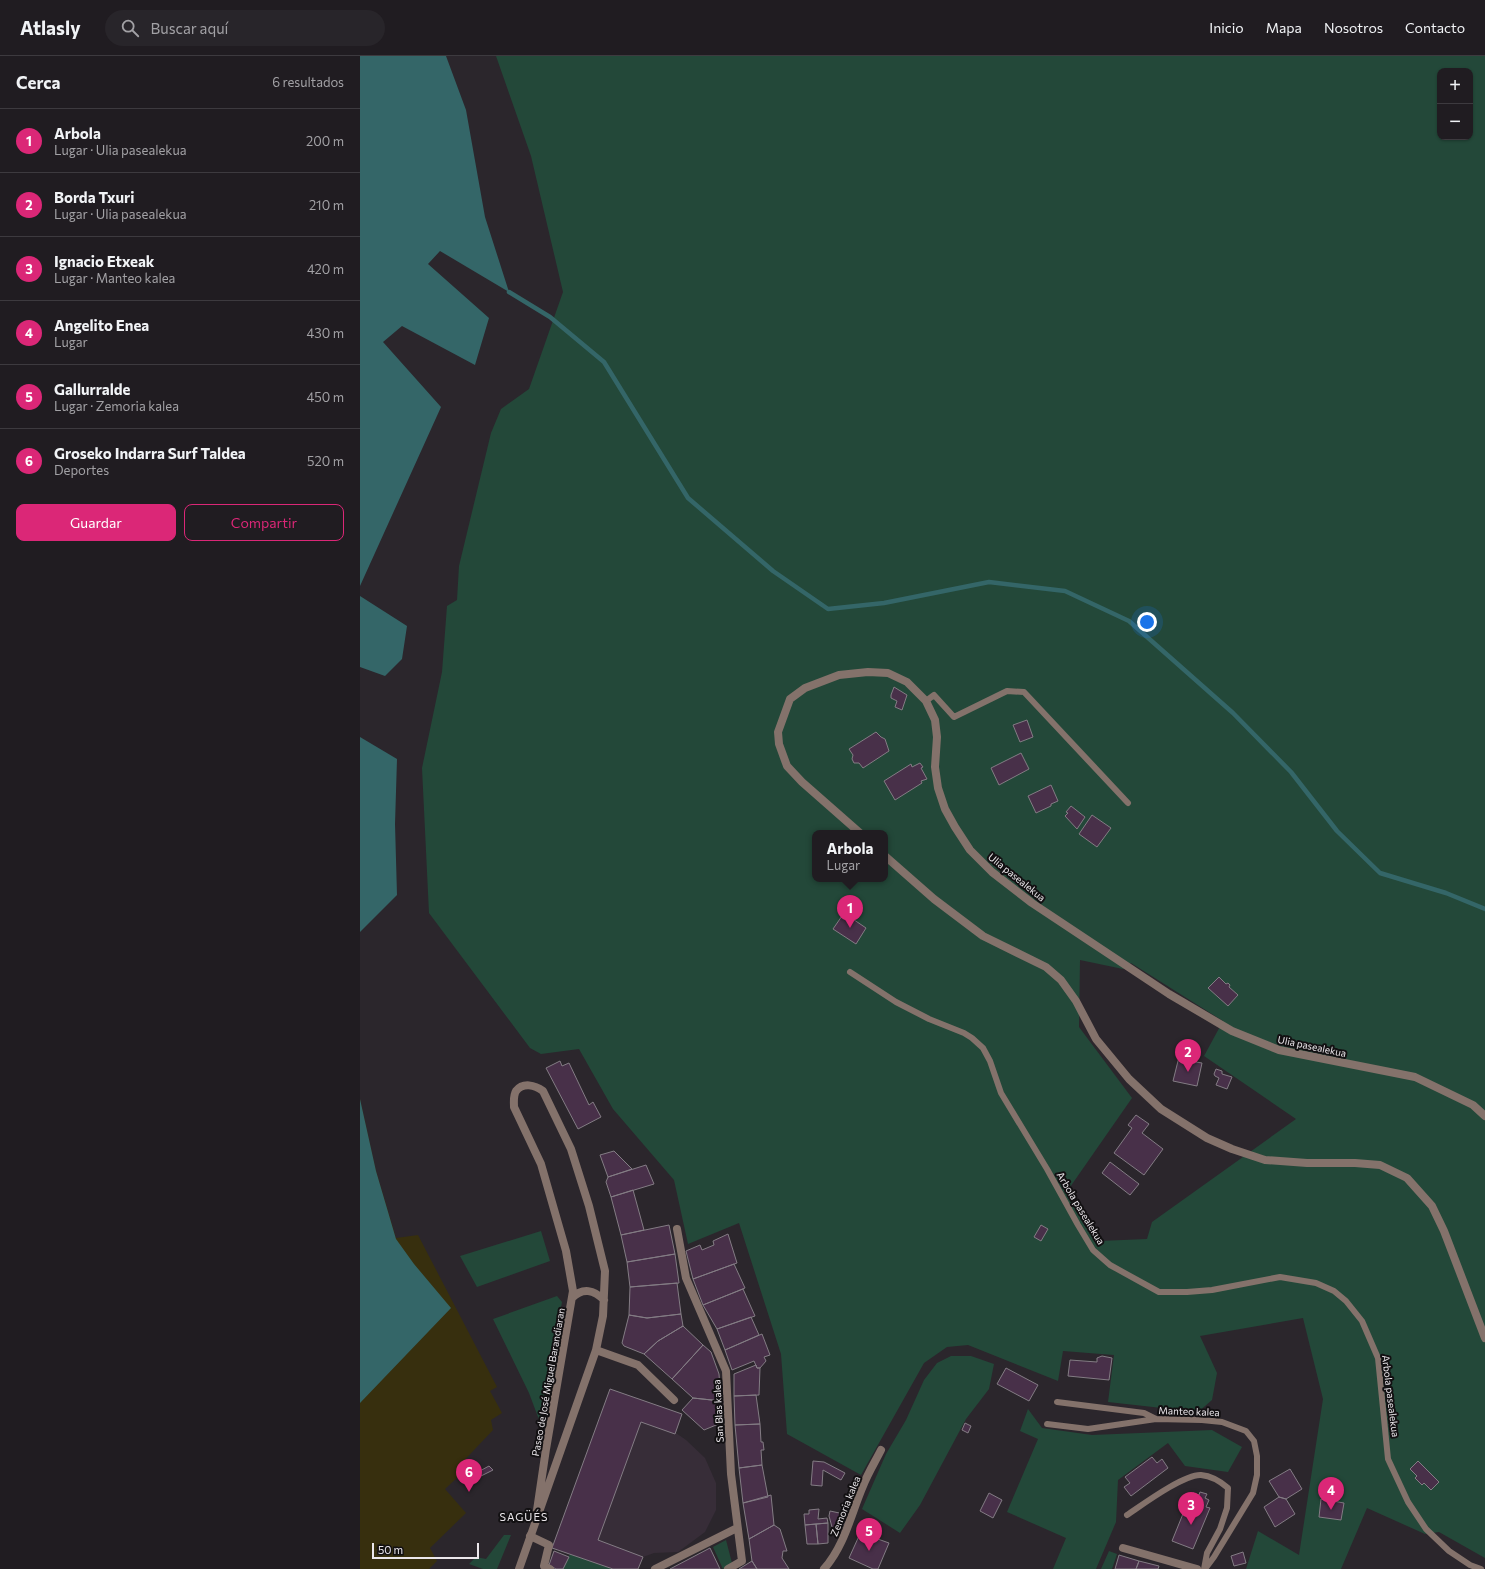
<!DOCTYPE html>
<html lang="es">
<meta charset="utf-8">
<style>
:root{--surface:#201c21;--page:#28252a;--text:#f1f3f6;--muted:#a2a1a5;--line:#3d3a3f;--accent:#db2777}
body{margin:0;font-family:Commissioner,sans-serif;background:var(--page);color:var(--text)}
.controls{position:absolute;right:12px;top:12px;display:grid;overflow:hidden;border-radius:8px;box-shadow:0 1px 3px #0004}
.controls button{width:36px;height:36px;display:grid;place-items:center;padding:0;border:0;border-bottom:1px solid var(--line);background:var(--surface);color:var(--text);font:20px sans-serif}
.scale{position:absolute;left:12px;bottom:10px;width:107px;box-sizing:border-box;padding-left:4px;border:2px solid #ebe7eb;border-top:0;font-size:11px;line-height:14px;white-space:nowrap;color:#ebe7eb;-webkit-text-stroke:3px #121012;paint-order:stroke}
.you{position:absolute;left:787px;top:566px;width:14px;height:14px;margin:-10px;border:3px solid #fff;border-radius:50%;background:#1a73e8;box-shadow:0 0 0 6px #1a73e833}
.badge{display:grid;place-items:center;width:26px;height:26px;border-radius:50%;background:var(--accent);color:#fff;font-size:13px;font-weight:700}
.pin{position:absolute;translate:-50% -33px;filter:drop-shadow(0 1px 2px #0008)}
.pin::after{content:'';position:absolute;top:21px;width:14px;height:12px;background:inherit;clip-path:polygon(0 0,100% 0,50% 100%)}
.popup{position:absolute;left:452px;top:774px;width:76px;height:52px;box-sizing:border-box;display:grid;place-content:center;border-radius:8px;background:var(--surface);filter:drop-shadow(0 1px 3px #0005);font-size:13px;white-space:nowrap;color:var(--muted)}
.popup b{font-size:15px;color:var(--text)}
.popup::after{content:'';position:absolute;left:50%;top:100%;margin-left:-8px;border:8px solid transparent;border-top-color:var(--surface)}
.list{margin:0;padding:0;list-style:none}
h2{display:flex;justify-content:space-between;align-items:center;height:52px;margin:0;padding:0 16px;font-size:17px}
h2 small{font-size:13px;font-weight:400;color:var(--muted)}
.list li{display:grid;grid-template-columns:26px 1fr auto;gap:12px;align-items:center;box-sizing:border-box;height:64px;padding:0 16px;border-top:1px solid var(--line)}
.list b{display:block;font-size:15px;white-space:nowrap}
.list p{margin:0;font-size:13px;white-space:nowrap;color:var(--muted)}
.list em{font-size:13px;font-style:normal;color:var(--muted)}
.actions{display:flex;gap:8px;padding:12px 16px}
.actions a{flex:1;padding:9px 0;border:1px solid var(--accent);border-radius:8px;text-align:center;font-size:14px;color:var(--accent)}
.actions .main{background:var(--accent);color:#fff}
.icon{flex:none;width:22px;height:22px;fill:none;stroke:currentColor;stroke-width:2;stroke-linecap:round;stroke-linejoin:round}
.map{position:relative;flex:none;width:1125px;height:1513px;overflow:hidden}
header{display:flex;align-items:center;gap:24px;box-sizing:border-box;height:56px;padding:0 20px;background:var(--surface);border-bottom:1px solid var(--line)}
header strong{font-size:19px}
nav{display:flex;gap:22px;margin-inline-start:auto;font-size:14px}
.search{width:280px;height:36px;background:var(--page);display:flex;align-items:center;gap:10px;box-sizing:border-box;padding:0 14px;border-radius:22px;color:var(--muted);font-size:15px}
main{display:flex}
aside{flex:1;background:var(--surface)}
.map>svg:first-child{display:block}
.built{fill:#372d38}
.green{fill:#234839;fill-rule:evenodd}
.sand{fill:#372f0e}
.water{fill:#346668}
.lines{fill:none;stroke-linecap:round;stroke-linejoin:round}
.stream{stroke:#346668;stroke-width:4.5}
.building{fill:#483049;stroke:#837c84}
.service{stroke:#84726b;stroke-width:6}
.pedestrian{stroke:#84726b;stroke-width:8}
.minor{stroke:#84726b;stroke-width:8}
.labels{text-anchor:middle;stroke-width:4;stroke-linejoin:round;paint-order:stroke}
.street-label{font-size:10px;fill:#ebe7eb;stroke:#121012}
.neighbourhood-label{font-size:11px;letter-spacing:1px;fill:#ebe7eb;stroke:#121012}
</style>
<header>
<strong>Atlasly</strong>
<div class="search"><svg class="icon" aria-label="search" viewBox="0 0 24 24"><circle cx="10" cy="10" r="6"/><path d="M15 15l6 6"/></svg>Buscar aquí</div>
<nav><a>Inicio</a><a>Mapa</a><a>Nosotros</a><a>Contacto</a></nav>
</header>
<main>
<aside>
<h2>Cerca<small>6 resultados</small></h2>
<ul class="list">
<li><span class="badge">1</span><div><b>Arbola</b><p>Lugar · Ulia pasealekua</p></div><em>200 m</em></li>
<li><span class="badge">2</span><div><b>Borda Txuri</b><p>Lugar · Ulia pasealekua</p></div><em>210 m</em></li>
<li><span class="badge">3</span><div><b>Ignacio Etxeak</b><p>Lugar · Manteo kalea</p></div><em>420 m</em></li>
<li><span class="badge">4</span><div><b>Angelito Enea</b><p>Lugar</p></div><em>430 m</em></li>
<li><span class="badge">5</span><div><b>Gallurralde</b><p>Lugar · Zemoria kalea</p></div><em>450 m</em></li>
<li><span class="badge">6</span><div><b>Groseko Indarra Surf Taldea</b><p>Deportes</p></div><em>520 m</em></li>
</ul>
<div class="actions"><a class="main">Guardar</a><a>Compartir</a></div>
</aside>
<div class="map">
<svg width="1125" height="1513" viewBox="0 0 1125 1513">
<rect width="100%" height="100%" fill="#2b262c"/>
<path class="built" d="M 250,1333 L 322,1358 L 316,1377 L 326,1384 L 345,1402 L 356,1427 L 356,1454 L 345,1476 L 318,1496 L 294,1497 L 283,1501 L 278,1513 L 253,1513 L 192,1492 Z"/>
<path class="green" d="M 136,0 L 1125,0 L 1125,1502 L 1079,1476 L 1065,1478 L 1007,1452 L 981,1513 L 886,1513 L 898,1475 L 939,1499 L 963,1343 L 943,1262 L 840,1280 L 857,1317 L 852,1344 L 838,1356 L 748,1346 L 754,1299 L 703,1295 L 698,1325 L 608,1289 L 587,1291 L 564,1307 L 501,1419 L 427,1378 L 421,1298 L 379,1167 L 328,1188 L 314,1124 L 253,1053 L 219,993 L 181,998 L 170,992 L 69,857 L 62,712 L 82,616 L 87,550 L 97,544 L 99,510 L 131,377 L 141,353 L 169,333 L 203,236 L 171,100 ZM 1080,15 L 1110,15 L 1110,81 L 1080,81 ZM 455,777 L 525,777 L 525,823 L 455,823 ZM 720,904 L 763,913 L 771,907 L 863,965 L 844,1000 L 936,1063 L 792,1166 L 787,1183 L 739,1185 L 708,1134 L 772,1042 L 719,971 Z
M 181,1175 L 190,1205 L 117,1231 L 100,1200 Z
M 197,1240 L 202,1246 L 181,1369 L 169,1337 L 133,1263 Z
M 591,1300 L 611,1300 L 634,1308 L 629,1333 L 606,1363 L 560,1449 L 540,1477 L 502,1453 L 526,1398 L 546,1364 L 564,1324 L 577,1307 Z
M 668,1353 L 682,1372 L 732,1379 L 852,1374 L 882,1391 L 868,1416 L 825,1410 L 808,1387 L 758,1424 L 756,1466 L 736,1513 L 693,1513 L 706,1482 L 647,1456 L 678,1383 L 660,1375 Z
M 144,1479 L 151,1479 L 137,1513 L 123,1513 L 109,1508 L 116,1501 L 126,1503 Z
M 366,1484 L 372,1507 L 363,1513 L 353,1491 Z
M 749,1495 L 757,1498 L 752,1513 L 741,1513 Z
M 210,1498 L 253,1513 L 203,1513 Z"/>
<path class="sand" d="M 0,1043 L 16,1115 L 36,1182 L 58,1179 L 137,1331 L 130,1335 L 142,1357 L 131,1364 L 133,1374 L 96,1413 L 100,1419 L 85,1433 L 106,1457 L 70,1492 L 77,1505 L 69,1513 L 0,1513 Z"/>
<path class="water" d="M 0,0 L 86,0 L 106,54 L 125,161 L 149,236 L 80,195 L 68,208 L 129,262 L 115,309 L 42,270 L 23,286 L 81,351 L 0,530 Z
M 0,540 L 47,570 L 42,603 L 25,620 L 0,611 Z
M 0,681 L 37,703 L 35,768 L 37,839 L 0,876 Z
M 0,1043 L 16,1115 L 36,1183 L 54,1208 L 91,1252 L 0,1347 Z"/>
<g class="lines">
<path class="stream" d="M 149,236 L 190,261 L 244,306 L 328,442 L 413,515 L 468,553 L 524,547 L 629,526 L 705,535 L 769,565 L 873,657 L 931,716 L 977,775 L 1020,817 L 1086,837 L 1125,853"/>
</g>
<path class="building" d="M 534,631 L 547,639 L 542,654 L 535,651 L 537,645 L 531,642 L 531,639 Z
M 667,664 L 673,681 L 660,686 L 653,669 Z
M 516,676 L 521,681 L 525,683 L 529,695 L 503,712 L 499,707 L 494,707 L 492,703 L 493,699 L 489,693 Z
M 661,697 L 669,713 L 639,729 L 631,712 Z
M 560,707 L 563,711 L 561,712 L 567,723 L 561,725 L 562,727 L 535,744 L 524,725 L 551,708 L 552,711 Z
M 691,729 L 698,745 L 691,748 L 691,750 L 676,757 L 668,740 Z
M 711,750 L 725,761 L 717,773 L 705,760 L 708,757 L 706,756 Z
M 732,759 L 751,772 L 737,791 L 719,778 Z
M 484,857 L 506,872 L 496,888 L 473,873 Z
M 859,921 L 866,928 L 868,927 L 870,929 L 869,931 L 878,939 L 868,950 L 848,932 Z
M 820,997 L 837,1001 L 836,1006 L 842,1007 L 837,1030 L 813,1025 Z
M 200,1005 L 202,1010 L 209,1007 L 229,1049 L 233,1046 L 241,1061 L 218,1073 L 186,1012 Z
M 856,1013 L 862,1015 L 862,1018 L 872,1021 L 867,1033 L 856,1029 L 859,1022 L 855,1020 L 854,1018 Z
M 776,1059 L 789,1068 L 782,1077 L 803,1093 L 784,1119 L 754,1097 L 772,1072 L 768,1069 Z
M 254,1095 L 272,1113 L 248,1121 L 240,1099 Z
M 750,1106 L 779,1128 L 770,1139 L 742,1117 Z
M 286,1109 L 294,1128 L 251,1141 L 246,1126 L 248,1121 Z
M 273,1134 L 284,1174 L 261,1179 L 251,1141 Z
M 309,1169 L 315,1198 L 267,1206 L 261,1179 Z
M 681,1169 L 688,1173 L 681,1185 L 674,1181 Z
M 368,1178 L 377,1207 L 333,1223 L 326,1195 L 340,1189 L 342,1194 L 354,1189 L 353,1185 Z
M 315,1198 L 319,1227 L 270,1231 L 267,1206 Z
M 374,1208 L 385,1232 L 343,1249 L 333,1223 Z
M 317,1227 L 321,1258 L 287,1262 L 269,1259 L 270,1231 Z
M 383,1233 L 395,1260 L 357,1273 L 343,1249 Z
M 321,1258 L 323,1270 L 298,1285 L 284,1298 L 264,1290 L 262,1287 L 269,1259 L 287,1262 Z
M 391,1261 L 399,1279 L 365,1294 L 357,1273 Z
M 323,1270 L 343,1289 L 312,1323 L 284,1298 L 298,1285 Z
M 402,1278 L 410,1299 L 404,1301 L 406,1305 L 400,1312 L 397,1312 L 394,1305 L 372,1314 L 365,1294 Z
M 343,1289 L 351,1296 L 359,1318 L 361,1345 L 333,1342 L 312,1323 Z
M 742,1300 L 752,1302 L 749,1324 L 708,1320 L 710,1304 L 737,1306 L 737,1302 Z
M 396,1309 L 397,1312 L 400,1312 L 399,1339 L 374,1340 L 374,1318 Z
M 646,1312 L 678,1329 L 669,1345 L 637,1328 Z
M 250,1333 L 322,1358 L 315,1378 L 281,1366 L 238,1484 L 283,1501 L 278,1513 L 253,1513 L 192,1492 Z
M 396,1339 L 400,1368 L 375,1369 L 374,1340 Z
M 333,1342 L 361,1345 L 361,1367 L 344,1374 L 322,1354 Z
M 605,1367 L 611,1370 L 608,1377 L 602,1374 Z
M 400,1368 L 401,1386 L 403,1386 L 404,1394 L 401,1394 L 402,1409 L 379,1412 L 375,1369 Z
M 792,1401 L 797,1407 L 802,1403 L 808,1412 L 771,1440 L 764,1431 L 770,1427 L 765,1421 Z
M 453,1405 L 464,1406 L 485,1417 L 481,1424 L 463,1414 L 462,1430 L 451,1429 Z
M 1058,1405 L 1079,1426 L 1071,1434 L 1064,1427 L 1062,1429 L 1055,1422 L 1057,1420 L 1050,1413 Z
M 402,1409 L 408,1441 L 383,1447 L 379,1412 Z
M 129,1410 L 133,1414 L 121,1420 L 118,1416 Z
M 930,1413 L 942,1433 L 926,1443 L 919,1441 L 909,1425 Z
M 840,1436 L 847,1438 L 845,1442 L 849,1444 L 846,1451 L 850,1452 L 833,1493 L 812,1485 L 829,1443 L 830,1444 L 833,1437 L 839,1439 Z
M 629,1437 L 642,1444 L 633,1462 L 620,1455 Z
M 411,1439 L 414,1469 L 389,1483 L 383,1447 Z
M 919,1441 L 926,1443 L 935,1458 L 915,1471 L 904,1451 Z
M 961,1443 L 984,1447 L 981,1464 L 959,1461 Z
M 459,1453 L 458,1463 L 467,1462 L 468,1467 L 445,1469 L 444,1458 L 449,1458 L 449,1454 Z
M 470,1455 L 484,1458 L 482,1465 L 485,1466 L 480,1476 L 472,1471 L 469,1460 Z
M 468,1467 L 468,1487 L 458,1488 L 456,1468 Z
M 456,1468 L 458,1488 L 447,1488 L 445,1469 Z
M 414,1469 L 420,1473 L 427,1495 L 423,1495 L 422,1502 L 429,1513 L 397,1513 L 392,1505 L 389,1483 Z
M 499,1480 L 514,1486 L 515,1482 L 529,1487 L 518,1513 L 513,1513 L 489,1502 Z
M 350,1492 L 360,1513 L 310,1513 Z
M 194,1495 L 209,1501 L 203,1513 L 196,1513 L 189,1509 Z
M 883,1496 L 886,1507 L 874,1510 L 871,1500 Z
M 759,1499 L 779,1505 L 776,1513 L 755,1513 Z
M 392,1505 L 397,1513 L 379,1513 Z
M 779,1505 L 799,1510 L 798,1513 L 776,1513 Z"/>
<g class="lines">
<path class="service" d="M 566,645 L 574,639 L 594,661 L 647,635 L 664,636 L 768,747
M 490,916 L 536,946 L 569,963 L 604,977 L 612,982 L 623,992 L 630,1005 L 641,1037 L 687,1113 L 718,1169 L 733,1194 L 750,1209 L 799,1236 L 827,1236 L 852,1234 L 920,1221 L 956,1227 L 974,1235 L 986,1245 L 1002,1265 L 1018,1302 L 1028,1403 L 1048,1446 L 1066,1473 L 1089,1495 L 1110,1509 L 1121,1513
M 697,1346 L 784,1357 L 796,1363
M 687,1368 L 728,1373 L 796,1363 L 842,1364 L 862,1366 L 886,1375 L 894,1385 L 897,1400 L 897,1419 L 893,1437 L 854,1501 L 845,1513
M 767,1459 C 782,1449 824,1418 841,1419 C 852,1420 860,1425 868,1432 L 867,1452 L 860,1473 L 847,1497 L 844,1513"/>
<path class="pedestrian" d="M 317,1173 L 326,1222 L 366,1315 L 371,1418 L 382,1505 L 368,1513
M 170,1480 L 189,1489 L 184,1510 L 190,1513
M 295,1513 L 377,1472"/>
<path class="minor" d="M 500,777 L 442,726 L 427,710 L 419,688 L 418,676 L 430,643 L 445,632 L 479,619 L 508,616 L 528,617 L 547,626 L 566,645 L 575,664 L 577,681 L 575,711 L 578,732 L 585,753 L 595,771 L 610,794 L 632,816 L 672,847 L 809,938 L 872,975 L 919,994 L 1055,1021 L 1113,1049 L 1125,1060
M 525,800 L 574,843 L 623,880 L 686,911 L 701,924 L 716,945 L 736,983 L 769,1023 L 801,1053 L 847,1082 L 872,1093 L 905,1104 L 947,1107 L 995,1107 L 1020,1109 L 1047,1122 L 1072,1150 L 1084,1175 L 1125,1282
M 212,1242 C 223,1231 234,1234 244,1244
M 236,1294 L 278,1309 L 314,1344
M 763,1492 L 837,1513
M 159,1513 L 236,1294 L 243,1260 L 245,1215 L 229,1150 L 211,1093 L 183,1035 C 175,1029 163,1026 156,1035 C 153,1040 154,1046 154,1051 L 181,1108 L 206,1195 L 213,1235 L 186,1393 L 176,1461
M 464,1513 C 485,1489 491,1458 503,1430 C 508,1417 515,1406 521,1394"/>
</g>
<g class="labels">
<g class="street-label">
<text transform="translate(657 821) rotate(39)" y="4">Ulia pasealekua</text>
<text transform="translate(952 990) rotate(12)" y="4">Ulia pasealekua</text>
<text transform="translate(721 1152) rotate(59)" y="4">Arbola pasealekua</text>
<text transform="translate(188 1326) rotate(-80)" y="4">Paseo de José Miguel Barandiaran</text>
<text transform="translate(1031 1340) rotate(83)" y="4">Arbola pasealekua</text>
<text transform="translate(358 1355) rotate(-93)" y="4">San Blas kalea</text>
<text transform="translate(829 1355) rotate(2)" y="4">Manteo kalea</text>
<text transform="translate(485 1450) rotate(-68)" y="4">Zemoria kalea</text>
</g>
<g class="neighbourhood-label">
<text x="164" y="1465">SAGÜÉS</text>
</g>
</g>
</svg>
<div class="controls">
<button>+</button>
<button>−</button>
</div>
<div class="scale">50 m</div>
<div class="you"></div>
<div class="pin badge" style="left:490px;top:872px">1</div>
<div class="popup"><b>Arbola</b>Lugar</div>
<div class="pin badge" style="left:828px;top:1016px">2</div>
<div class="pin badge" style="left:831px;top:1469px">3</div>
<div class="pin badge" style="left:971px;top:1454px">4</div>
<div class="pin badge" style="left:509px;top:1495px">5</div>
<div class="pin badge" style="left:109px;top:1436px">6</div>
</div>
</main>
